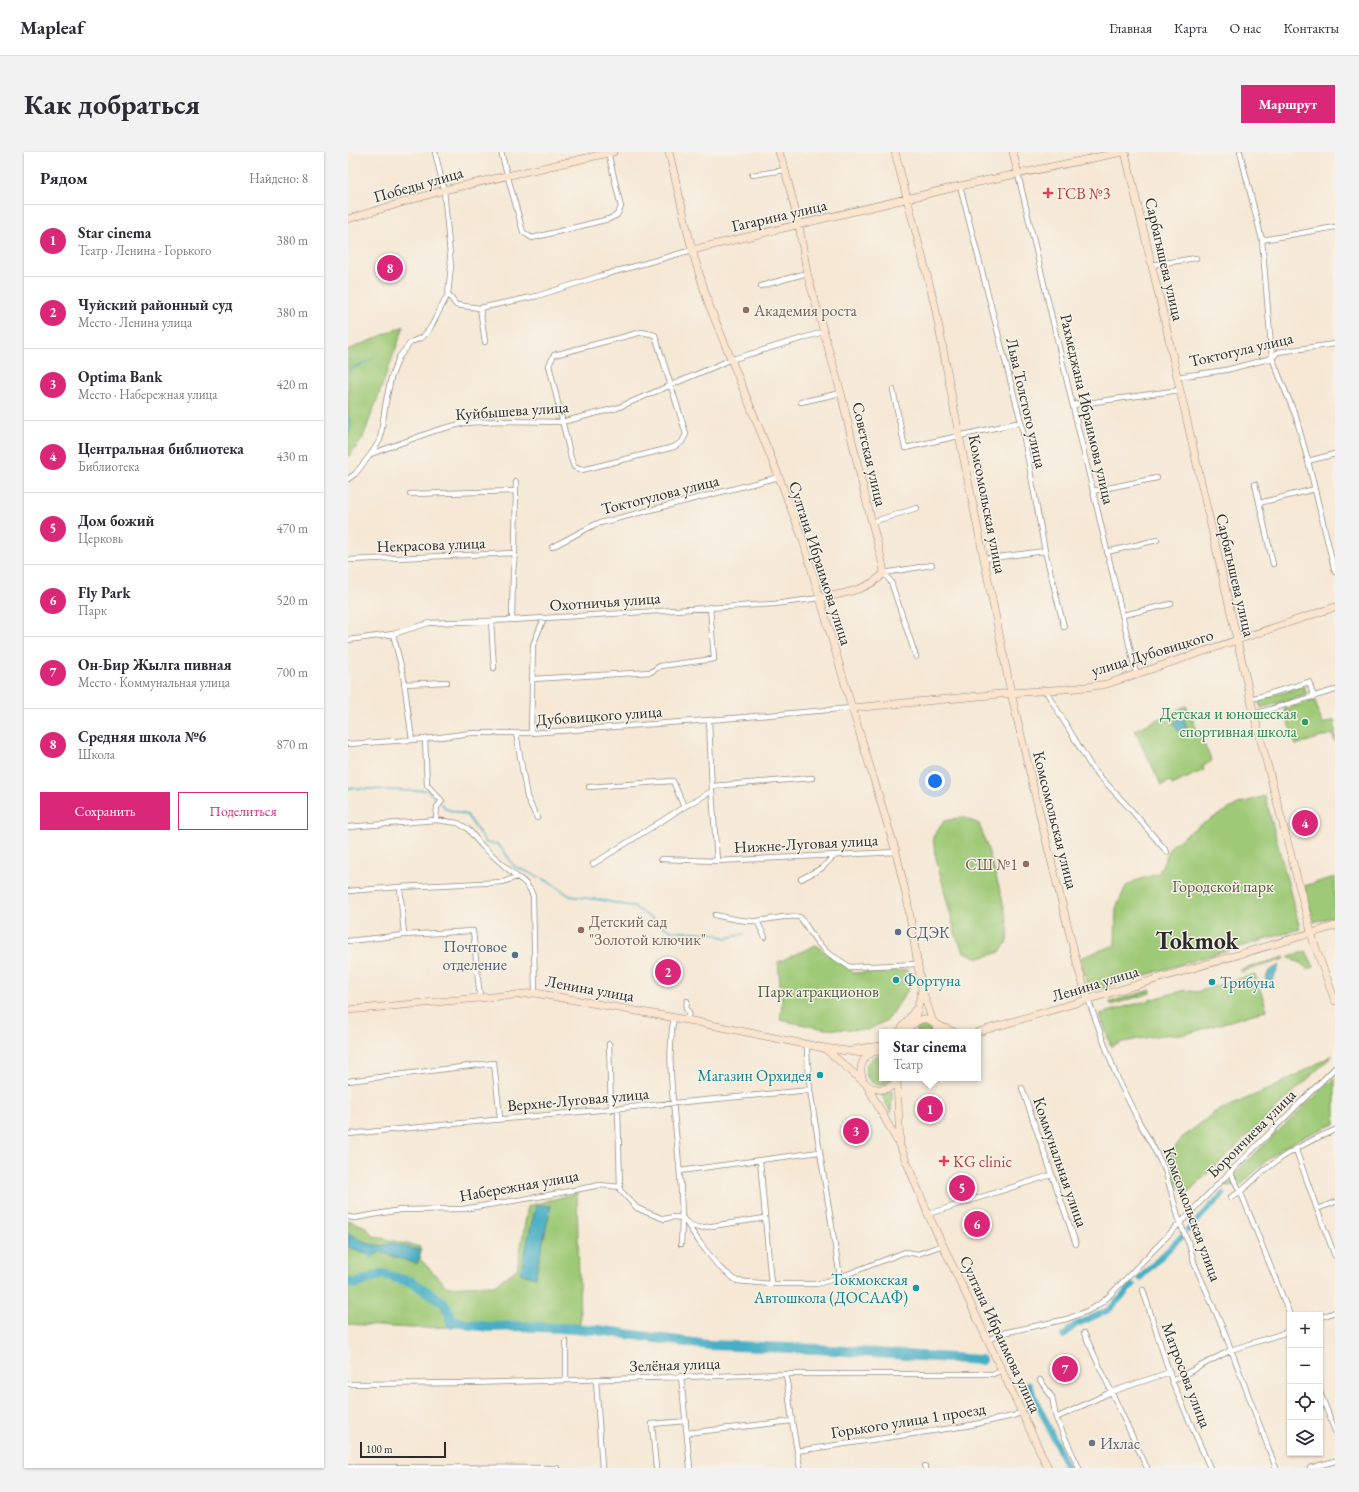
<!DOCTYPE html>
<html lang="ru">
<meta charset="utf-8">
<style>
:root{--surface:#fff;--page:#f2f2f3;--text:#2b2b33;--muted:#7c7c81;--line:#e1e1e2;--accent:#db2777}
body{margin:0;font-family:"EB Garamond",serif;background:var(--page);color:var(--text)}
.controls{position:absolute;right:12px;bottom:12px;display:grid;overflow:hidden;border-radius:0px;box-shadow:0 1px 3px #0004}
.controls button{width:36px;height:36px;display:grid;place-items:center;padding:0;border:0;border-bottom:1px solid var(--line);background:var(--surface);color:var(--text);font:20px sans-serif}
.scale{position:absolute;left:12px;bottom:10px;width:86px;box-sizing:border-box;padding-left:4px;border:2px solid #2b2b2b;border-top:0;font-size:11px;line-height:14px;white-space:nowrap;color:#2b2b2b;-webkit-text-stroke:3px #f7f3e8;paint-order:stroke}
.you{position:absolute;left:587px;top:629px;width:14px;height:14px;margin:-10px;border:3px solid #fff;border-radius:50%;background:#1a73e8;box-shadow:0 0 0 6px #1a73e833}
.badge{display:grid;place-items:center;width:26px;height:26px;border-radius:50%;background:var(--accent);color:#fff;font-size:13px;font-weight:700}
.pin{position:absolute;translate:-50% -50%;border:2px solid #fff;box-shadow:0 1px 4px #0006}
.popup{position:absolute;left:531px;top:877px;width:102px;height:52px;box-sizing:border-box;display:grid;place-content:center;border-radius:0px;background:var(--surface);filter:drop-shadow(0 1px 3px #0005);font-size:13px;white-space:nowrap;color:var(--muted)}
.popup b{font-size:15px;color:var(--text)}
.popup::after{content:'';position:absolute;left:50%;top:100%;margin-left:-8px;border:8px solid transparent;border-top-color:var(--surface)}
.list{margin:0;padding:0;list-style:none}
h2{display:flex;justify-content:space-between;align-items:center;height:52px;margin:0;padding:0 16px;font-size:17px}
h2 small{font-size:13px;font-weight:400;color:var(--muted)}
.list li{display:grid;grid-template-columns:26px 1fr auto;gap:12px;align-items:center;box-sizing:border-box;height:72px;padding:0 16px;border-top:1px solid var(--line)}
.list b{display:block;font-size:15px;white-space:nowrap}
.list p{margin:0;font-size:13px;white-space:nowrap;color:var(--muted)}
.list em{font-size:13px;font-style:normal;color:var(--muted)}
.actions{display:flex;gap:8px;padding:12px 16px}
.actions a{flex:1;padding:9px 0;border:1px solid var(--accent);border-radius:0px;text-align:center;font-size:14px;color:var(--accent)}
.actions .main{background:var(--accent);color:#fff}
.icon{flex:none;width:22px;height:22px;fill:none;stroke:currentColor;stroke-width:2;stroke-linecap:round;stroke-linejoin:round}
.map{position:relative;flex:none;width:987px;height:1316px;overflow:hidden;border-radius:0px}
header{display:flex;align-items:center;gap:24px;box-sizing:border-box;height:56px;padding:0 20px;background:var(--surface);border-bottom:1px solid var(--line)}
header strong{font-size:19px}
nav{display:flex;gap:22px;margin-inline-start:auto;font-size:14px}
.intro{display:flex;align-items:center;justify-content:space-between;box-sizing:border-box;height:96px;padding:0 24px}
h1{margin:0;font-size:28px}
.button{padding:10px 18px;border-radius:0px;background:var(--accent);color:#fff;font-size:14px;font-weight:700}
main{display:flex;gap:24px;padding:0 24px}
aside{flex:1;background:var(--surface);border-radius:0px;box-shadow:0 1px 3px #0004}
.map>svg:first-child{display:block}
.green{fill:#9ec976;stroke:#647a50}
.water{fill:#46aec5;stroke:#386c78}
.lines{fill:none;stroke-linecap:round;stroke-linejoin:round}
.stream{stroke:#46aec5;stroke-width:1.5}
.canal{stroke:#46aec5;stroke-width:6}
.river{stroke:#46aec5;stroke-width:10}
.street-casing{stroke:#908a80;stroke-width:6}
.secondary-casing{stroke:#908a80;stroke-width:8}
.street{stroke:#fff;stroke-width:4.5}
.secondary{stroke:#fbe5cf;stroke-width:7}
.health-dot{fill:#e0444e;stroke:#f7f3e8;stroke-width:1.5}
.education-dot{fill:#8d6e63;stroke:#f7f3e8;stroke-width:1.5}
.leisure-dot{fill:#2e9e5b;stroke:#f7f3e8;stroke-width:1.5}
.service-dot{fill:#5c6f8a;stroke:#f7f3e8;stroke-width:1.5}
.culture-dot{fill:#0f9aa8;stroke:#f7f3e8;stroke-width:1.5}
.worship-dot{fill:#6b7280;stroke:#f7f3e8;stroke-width:1.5}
.labels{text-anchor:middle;stroke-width:3;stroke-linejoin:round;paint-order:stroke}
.street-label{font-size:16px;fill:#2b2b2b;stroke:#f7f3e8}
.health-label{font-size:16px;fill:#be3a42;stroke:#f7f3e8;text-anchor:start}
.education-label{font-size:16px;fill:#785e54;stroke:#f7f3e8;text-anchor:start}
.leisure-label{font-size:16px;fill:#27864d;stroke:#f7f3e8;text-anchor:end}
.park-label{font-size:16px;fill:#4e5a42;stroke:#f7f3e8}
.service-label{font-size:16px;fill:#4e5e75;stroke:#f7f3e8;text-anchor:start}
.culture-label{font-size:16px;fill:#0d838f;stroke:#f7f3e8;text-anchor:start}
.worship-label{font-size:16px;fill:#5b616d;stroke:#f7f3e8;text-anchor:start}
.town-label{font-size:24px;font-weight:bold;fill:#2b2b2b;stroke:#f7f3e8}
</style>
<header>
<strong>Mapleaf</strong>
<nav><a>Главная</a><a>Карта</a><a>О нас</a><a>Контакты</a></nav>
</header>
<div class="intro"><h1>Как добраться</h1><a class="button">Маршрут</a></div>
<main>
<aside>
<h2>Рядом<small>Найдено: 8</small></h2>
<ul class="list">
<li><span class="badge">1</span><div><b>Star cinema</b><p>Театр · Ленина - Горького</p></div><em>380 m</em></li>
<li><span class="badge">2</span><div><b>Чуйский районный суд</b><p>Место · Ленина улица</p></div><em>380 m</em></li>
<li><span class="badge">3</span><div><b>Optima Bank</b><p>Место · Набережная улица</p></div><em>420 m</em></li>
<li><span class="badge">4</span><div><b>Центральная библиотека</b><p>Библиотека</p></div><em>430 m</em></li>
<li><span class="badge">5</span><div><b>Дом божий</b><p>Церковь</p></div><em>470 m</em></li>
<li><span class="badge">6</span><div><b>Fly Park</b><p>Парк</p></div><em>520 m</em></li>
<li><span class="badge">7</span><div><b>Он-Бир Жылга пивная</b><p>Место · Коммунальная улица</p></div><em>700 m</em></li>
<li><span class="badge">8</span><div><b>Средняя школа №6</b><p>Школа</p></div><em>870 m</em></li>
</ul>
<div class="actions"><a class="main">Сохранить</a><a>Поделиться</a></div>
</aside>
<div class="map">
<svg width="987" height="1316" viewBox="0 0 987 1316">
<rect width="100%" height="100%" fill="#f7f3e8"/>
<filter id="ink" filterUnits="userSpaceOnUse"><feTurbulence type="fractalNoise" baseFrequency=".025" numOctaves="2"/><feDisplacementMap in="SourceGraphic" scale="8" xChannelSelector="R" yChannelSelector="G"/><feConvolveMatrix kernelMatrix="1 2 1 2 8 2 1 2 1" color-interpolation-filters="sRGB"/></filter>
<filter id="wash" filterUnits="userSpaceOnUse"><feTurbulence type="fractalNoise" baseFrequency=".012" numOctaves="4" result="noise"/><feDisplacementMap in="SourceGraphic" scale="16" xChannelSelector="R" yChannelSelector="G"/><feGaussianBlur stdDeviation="0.9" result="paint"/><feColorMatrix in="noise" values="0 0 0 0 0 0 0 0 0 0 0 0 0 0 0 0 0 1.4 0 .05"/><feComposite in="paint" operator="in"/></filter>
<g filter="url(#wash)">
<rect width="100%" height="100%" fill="#f6e8d5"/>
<path class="green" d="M 56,174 L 14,288 L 0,305 L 0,198 Z
M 956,534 L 959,543 L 913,556 L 910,548 Z
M 967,548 L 974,572 L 987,568 L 987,590 L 984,582 L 947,593 L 936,557 Z
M 838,554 L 864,609 L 854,614 L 856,618 L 824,633 L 822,629 L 813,633 L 787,578 Z
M 917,644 L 952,777 L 741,840 L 732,806 L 767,793 L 768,756 L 778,734 L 787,729 L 811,721 L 823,694 L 849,675 L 890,652 Z
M 615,665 L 631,672 C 638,689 664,772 660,787 C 659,791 654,797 652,800 L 631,806 L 616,800 L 608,784 L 587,702 L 585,685 L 596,669 Z
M 987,725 L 987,764 L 966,770 L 956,734 Z
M 468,793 L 506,821 L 560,818 L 561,836 L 546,859 L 539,868 L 520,878 L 477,877 L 432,868 L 434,852 L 430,810 Z
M 958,799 L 966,815 L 960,817 L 952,811 L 942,807 L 941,804 Z
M 936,805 L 937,807 L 893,820 L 892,818 Z
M 907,822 L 919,858 L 838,882 L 813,883 L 775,890 L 763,894 L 752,862 L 837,838 L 848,840 Z
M 803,838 L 803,841 L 763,853 L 762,850 Z
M 577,870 L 583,873 L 586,880 L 567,880 L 571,872 Z
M 985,903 L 839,1041 L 827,1032 L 818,1007 L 834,986 L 867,960 L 926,935 Z
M 528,904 L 534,904 L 534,926 L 545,926 C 530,947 502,917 528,904 Z
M 987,925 L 987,972 C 971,978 954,985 938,994 C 922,1005 907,1019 893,1033 L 873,1034 Z
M 544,938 L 543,962 L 533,941 L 539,941 Z
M 229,1041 L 232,1172 L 62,1176 L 0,1172 L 0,1068 L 18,1075 L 25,1084 L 72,1095 L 72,1107 L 99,1135 L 146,1133 L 169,1117 L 180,1054 Z"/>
<path class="water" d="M 835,565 L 839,575 L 830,579 L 825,570 Z
M 932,813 L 924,829 L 918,832 C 917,821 923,817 932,813 Z
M 188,1053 L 203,1054 L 187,1126 L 172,1121 Z
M 0,1081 L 21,1092 L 34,1094 L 44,1091 L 73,1099 L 69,1112 L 32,1100 L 23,1106 L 18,1101 L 0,1095 Z"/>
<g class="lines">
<path class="stream" d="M 0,220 L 3,217 L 25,207
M 0,265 C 2,270 5,276 0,281
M 0,636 L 62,639 L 79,638 L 91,650
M 94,652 L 98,657 L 119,663 L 138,691 L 149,692 L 156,699 L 166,714 L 202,730 L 222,744 L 253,748 L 286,755 L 323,779 L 365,781 L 378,786 L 396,782"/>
<path class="canal" d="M 840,1078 L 875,1042
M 792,1126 L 833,1085
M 715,1184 L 727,1173 L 761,1158 L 785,1133
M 681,1232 L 719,1316"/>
<path class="river" d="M 0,1130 L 7,1132 L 34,1122 L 64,1130 L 95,1150 L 101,1160 L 103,1171 L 111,1169 L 118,1172 L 141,1175 L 171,1174 L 249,1178 L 360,1193 L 468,1197 L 633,1208"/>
</g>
</g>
<g filter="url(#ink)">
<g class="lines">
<g class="street-casing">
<path id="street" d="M 153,0 L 175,80 L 184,86 L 261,67 L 269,63 L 273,55 L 260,0
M 892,0 L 914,88 L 924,206 L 948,265 L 960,309 L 987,420
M 670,22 L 788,521
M 404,23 L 437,18
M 612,34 L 673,270 L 697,399 L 716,475
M 914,88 L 987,75
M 804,113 L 848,106
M 413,134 L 459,121
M 100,142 L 108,153 L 132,156 L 189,144 L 252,124 L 344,98
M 132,156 L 137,190
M 294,180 L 307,183 L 338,282 L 334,290 L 326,295 L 234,318 L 226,315 L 223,306 L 201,213 L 206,203 Z
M 829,225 L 878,218 L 924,206 L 930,200 L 987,192
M 545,238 L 557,296 L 673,270
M 453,250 L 493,241
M 725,253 L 832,238
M 23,302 L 32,288 L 38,249 L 43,226 L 51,205 L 63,190 L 75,185 L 83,175 L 100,142 L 103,114 L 96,38 L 87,0
M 960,309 L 987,302
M 0,327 L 7,322 L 23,302 L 86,279 L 116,271 L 151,269 L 214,270 L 269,256 L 382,208 L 475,180
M 907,332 L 925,412
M 745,339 L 809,326
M 62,342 L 167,339
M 911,351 L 967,337
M 524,370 L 569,356
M 204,395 L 248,372 L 431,325
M 759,400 L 809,388
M 636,407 L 697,399
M 0,408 L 167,401
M 775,463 L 823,452
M 164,468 L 165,420 L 167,401 L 168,330
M 143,469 L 146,516
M 45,482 L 55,522 L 64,588
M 0,488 L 45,482 L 81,471 L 164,468 L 426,452 L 472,446
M 568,505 L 543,430 L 536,421 L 584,413
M 184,527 L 303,520 L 312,514 L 366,507 L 362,455
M 56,532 L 99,530
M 698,539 L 744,616 L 785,660 L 819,700
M 903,547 L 961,530 L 966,545
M 906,562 L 987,538
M 168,581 L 179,645 L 189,666
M 183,581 L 185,493 L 196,466
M 77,587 L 79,633 L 94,649 L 89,655 L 88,668
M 0,592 L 77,587 L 123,581 L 183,581 L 361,568 L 504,556
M 364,634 L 464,626
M 241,635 L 325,629 L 336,655
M 364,639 L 369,709
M 0,675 L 88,668 L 110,671 L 120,677 L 133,693 L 169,725 C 177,729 182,736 185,744 L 187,841
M 313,707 L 369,709 L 548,700
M 245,712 L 336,655 L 364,639 L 361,568
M 453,727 L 474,716 L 485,705 L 488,704
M 52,735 L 56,783
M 0,739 L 52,735 L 155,730 L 169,725
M 367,763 C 379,766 393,769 405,769 C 421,769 436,762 452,765 L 469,790 L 480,801 L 502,815 L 570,812
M 409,769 L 417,785
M 0,789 L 56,783 L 125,779 L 132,846
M 740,847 L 768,923 L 789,966 L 805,995 L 817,1018 L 832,1071 L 841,1092 L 847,1113 L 876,1179 L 928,1316
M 326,865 C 320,896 323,929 326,960 C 330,1004 336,1048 333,1092
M 339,868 L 341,860 L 338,857 L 339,849
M 261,892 L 263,958
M 459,893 L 459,901 L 462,938 L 492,1125
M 0,929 L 146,911 L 152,966
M 674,936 L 728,1092
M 270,957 L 272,1035
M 0,982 C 154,966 308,954 462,938
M 948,998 L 969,1057 L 987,1104
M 412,1008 L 423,1132
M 332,1019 L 471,1000
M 882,1020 L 893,1041 L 942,1163
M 883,1045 C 897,1039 905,1027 917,1018 C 938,1001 962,988 987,978
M 969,1057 L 987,1050
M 580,1062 L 703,1023
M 0,1065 L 7,1066 L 52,1058 L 115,1057 L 201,1043 L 252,1033 L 272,1035 L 272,1038 L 289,1056 L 298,1060 L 316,1067 L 325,1065 L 335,1066
M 335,1066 L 352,1091 L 371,1115 L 389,1129 L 423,1132 L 469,1132 L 492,1125 L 557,1100 L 570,1102 L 595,1093
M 339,1070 L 342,1073 L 351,1076 L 417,1066
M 795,1138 L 824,1229 L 862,1316
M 972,1166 L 987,1160
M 736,1181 L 799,1316
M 640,1188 L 655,1181 L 719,1167 L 737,1160 L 749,1154 L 759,1146 L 868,1034 L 987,916
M 438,1222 L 444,1269 L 452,1316
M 333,1224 L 342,1316
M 218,1228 L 218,1190
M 248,1228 L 254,1316
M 692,1228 L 704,1245 L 708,1266 L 731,1316
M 824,1229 L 883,1198 L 942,1179
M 0,1232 L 121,1231 L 438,1222 L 645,1222 L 654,1218
M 972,1240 L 987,1279
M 708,1266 L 763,1240 L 822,1220
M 339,1281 L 444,1269
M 449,1299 L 618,1274 L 665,1264 L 674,1260
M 577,1314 L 577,1316
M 0,1315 L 209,1316
M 308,1316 L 304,1272 L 338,1269
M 962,1316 L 987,1309"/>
</g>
<g class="secondary-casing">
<path id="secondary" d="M 321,0 L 344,98 L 361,153 L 431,325 L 455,388 L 504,556 L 548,700 L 559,747 L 574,838 L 585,870
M 431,0 L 437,18 L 451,73 L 459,121 L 493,241 L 517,344 L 533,405 L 536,421 C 521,438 494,442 472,446
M 547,0 L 587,154 L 611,283 L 663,541 L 695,676 L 731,819 L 740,847
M 665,0 L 670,22
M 777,0 L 816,165 L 832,238 L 906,562 L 966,791 L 987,849
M 0,67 L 96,38 L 265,0
M 344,98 L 612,34 L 774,0
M 504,556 L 663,541 L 730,536 L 759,532 L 987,455
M 0,858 L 187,841 L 339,868 L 476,896 L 522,902
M 566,871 L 574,838
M 587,872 L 606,880
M 552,879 L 567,858
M 555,880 C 563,874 573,862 584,869 C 588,871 589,875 590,880
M 630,880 L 987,774
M 476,896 L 523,936 C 535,939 545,937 551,926
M 508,897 L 532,894
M 515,928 C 509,913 517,898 534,899
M 549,929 L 552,992
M 518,932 L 552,994 L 580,1062 L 700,1316"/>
</g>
<use href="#street" class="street"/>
<use href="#secondary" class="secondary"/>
</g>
</g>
<g class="health-dot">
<path d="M698 35h4v4h4v4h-4v4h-4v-4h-4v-4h4z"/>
<path d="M594 1003h4v4h4v4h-4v4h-4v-4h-4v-4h4z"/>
</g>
<g class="education-dot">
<circle cx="398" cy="158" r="4"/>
<circle cx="678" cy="712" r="4"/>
<circle cx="233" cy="778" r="4"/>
</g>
<circle class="leisure-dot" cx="957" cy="570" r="4"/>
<g class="service-dot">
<circle cx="550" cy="780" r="4"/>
<circle cx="167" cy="803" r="4"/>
</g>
<g class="culture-dot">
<circle cx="548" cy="828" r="4"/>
<circle cx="864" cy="830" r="4"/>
<circle cx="472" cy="923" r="4"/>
<circle cx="568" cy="1136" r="4"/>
</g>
<circle class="worship-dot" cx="744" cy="1291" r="4"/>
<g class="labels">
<g class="street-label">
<text transform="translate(70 32) rotate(-16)" y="6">Победы улица</text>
<text transform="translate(431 63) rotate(-13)" y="6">Гагарина улица</text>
<text transform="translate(817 107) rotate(77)" y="6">Сарбагышева улица</text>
<text transform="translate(893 197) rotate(-13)" y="6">Токтогула улица</text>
<text transform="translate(679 251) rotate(77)" y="6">Льва Толстого улица</text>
<text transform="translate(740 257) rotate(77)" y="6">Рахмеджана Ибраимова улица</text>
<text transform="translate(164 258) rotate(-4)" y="6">Куйбышева улица</text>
<text transform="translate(522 302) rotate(77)" y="6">Советская улица</text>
<text transform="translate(312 342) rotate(-14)" y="6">Токтогулова улица</text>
<text transform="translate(640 352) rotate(79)" y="6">Комсомольская улица</text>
<text transform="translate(83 392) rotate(-2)" y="6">Некрасова улица</text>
<text transform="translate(473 411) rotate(72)" y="6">Султана Ибраимова улица</text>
<text transform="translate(888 423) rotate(77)" y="6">Сарбагышева улица</text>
<text transform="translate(257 449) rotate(-4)" y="6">Охотничья улица</text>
<text transform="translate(804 500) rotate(-17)" y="6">улица Дубовицкого</text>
<text transform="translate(251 563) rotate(-4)" y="6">Дубовицкого улица</text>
<text transform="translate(708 668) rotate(76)" y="6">Комсомольская улица</text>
<text transform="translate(458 691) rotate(-3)" y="6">Нижне-Луговая улица</text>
<text transform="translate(747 831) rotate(-17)" y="6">Ленина улица</text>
<text transform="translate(242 836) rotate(10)" y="6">Ленина улица</text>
<text transform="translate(230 947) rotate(-5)" y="6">Верхне-Луговая улица</text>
<text transform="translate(903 981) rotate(-45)" y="6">Борончиева улица</text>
<text transform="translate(713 1010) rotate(71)" y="6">Коммунальная улица</text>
<text transform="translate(171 1033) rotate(-10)" y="6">Набережная улица</text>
<text transform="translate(845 1062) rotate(70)" y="6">Комсомольская улица</text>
<text transform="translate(653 1182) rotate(65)" y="6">Султана Ибраимова улица</text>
<text transform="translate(327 1212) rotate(-2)" y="6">Зелёная улица</text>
<text transform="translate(839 1223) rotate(69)" y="6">Матросова улица</text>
<text transform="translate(560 1268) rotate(-9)" y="6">Горького улица 1 проезд</text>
</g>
<g class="health-label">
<text x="709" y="47">ГСВ №3</text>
<text x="605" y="1015">KG clinic</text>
</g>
<g class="education-label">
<text x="406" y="164">Академия роста</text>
<text x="670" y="718" text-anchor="end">СШ №1</text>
<text x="241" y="775">Детский сад<tspan x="241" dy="18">"Золотой ключик"</tspan></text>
</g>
<g class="leisure-label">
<text x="949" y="567">Детская и юношеская<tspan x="949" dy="18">спортивная школа</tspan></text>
</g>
<g class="park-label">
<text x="875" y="740">Городской парк</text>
<text x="470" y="845">Парк атракционов</text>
</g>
<g class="service-label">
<text x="558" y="786">СДЭК</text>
<text x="159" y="800" text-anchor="end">Почтовое<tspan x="159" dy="18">отделение</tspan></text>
</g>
<g class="culture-label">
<text x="556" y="834">Фортуна</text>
<text x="872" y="836">Трибуна</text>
<text x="464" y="929" text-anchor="end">Магазин Орхидея</text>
<text x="560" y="1133" text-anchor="end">Токмокская<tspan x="560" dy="18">Автошкола (ДОСААФ)</tspan></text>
</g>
<g class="worship-label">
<text x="752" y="1297">Ихлас</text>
</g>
<g class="town-label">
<text x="849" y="797">Tokmok</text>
</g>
</g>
</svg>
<div class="controls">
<button>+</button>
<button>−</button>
<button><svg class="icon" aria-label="locate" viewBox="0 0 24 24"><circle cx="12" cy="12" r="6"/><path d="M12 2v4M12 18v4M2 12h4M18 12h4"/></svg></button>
<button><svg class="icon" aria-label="layers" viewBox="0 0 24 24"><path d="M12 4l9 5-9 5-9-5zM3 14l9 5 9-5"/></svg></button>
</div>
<div class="scale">100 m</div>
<div class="you"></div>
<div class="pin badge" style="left:582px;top:957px">1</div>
<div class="popup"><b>Star cinema</b>Театр</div>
<div class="pin badge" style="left:320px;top:820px">2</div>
<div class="pin badge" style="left:508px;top:979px">3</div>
<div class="pin badge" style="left:957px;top:671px">4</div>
<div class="pin badge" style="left:614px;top:1036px">5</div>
<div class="pin badge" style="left:629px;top:1072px">6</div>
<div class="pin badge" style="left:717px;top:1217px">7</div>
<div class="pin badge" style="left:42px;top:116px">8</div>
</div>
</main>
